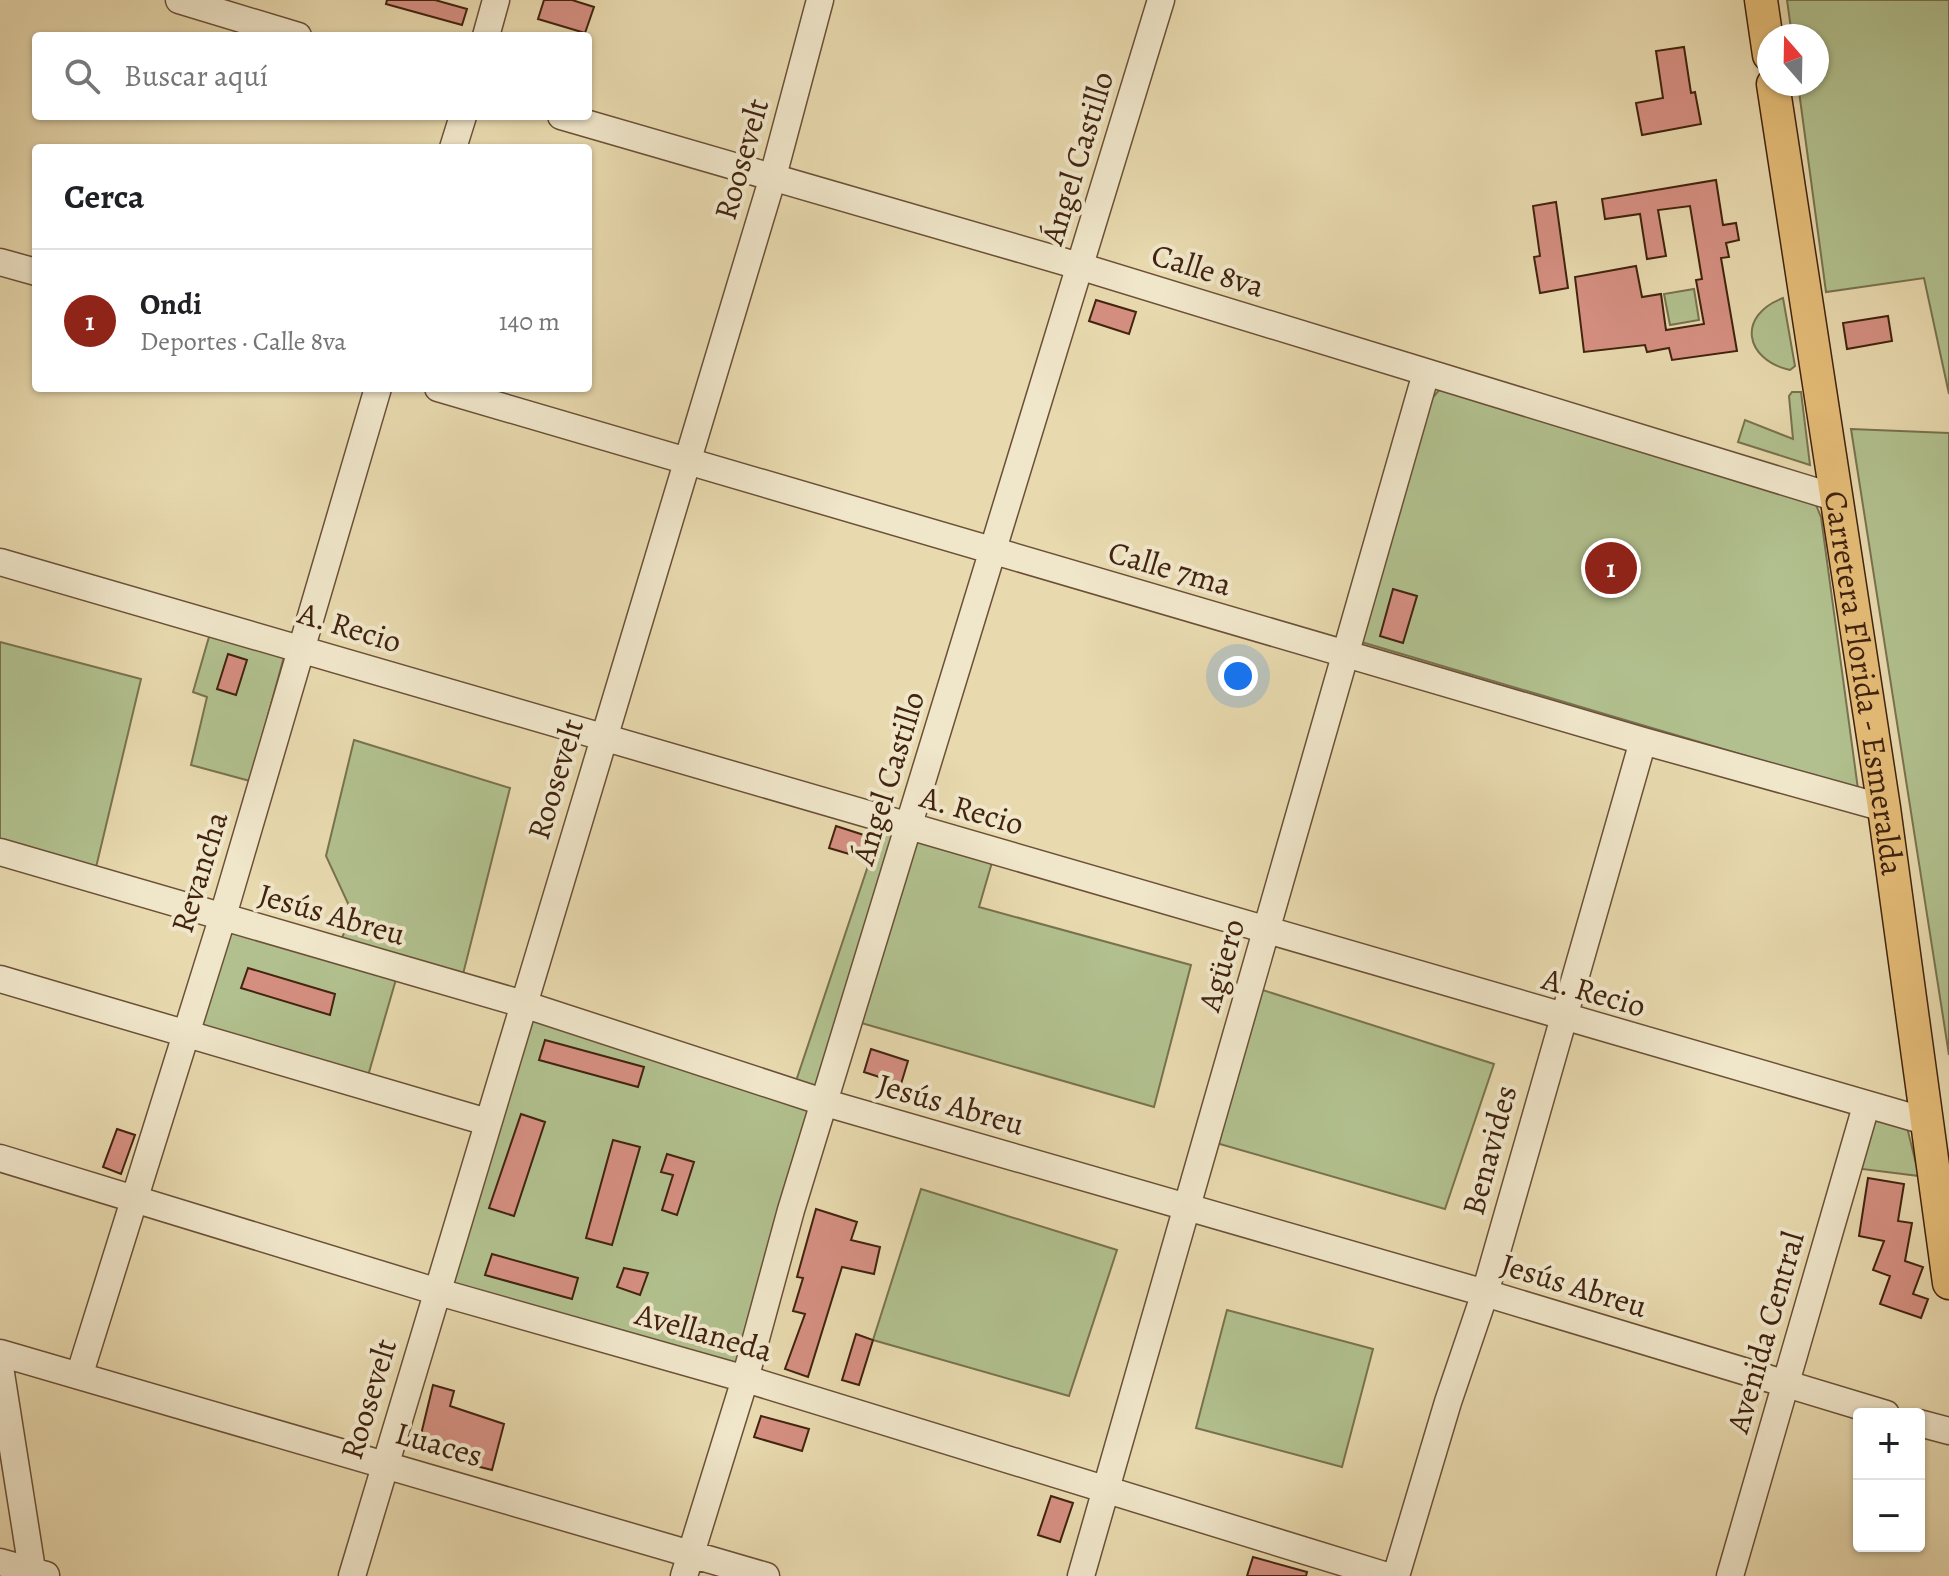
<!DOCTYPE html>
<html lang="es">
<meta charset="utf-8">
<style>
:root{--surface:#fff;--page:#f2f2f2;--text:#202124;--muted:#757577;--line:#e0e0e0;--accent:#8f2418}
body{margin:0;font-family:Alegreya,serif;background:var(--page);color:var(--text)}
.controls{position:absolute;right:24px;bottom:24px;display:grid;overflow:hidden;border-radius:8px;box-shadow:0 2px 6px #0004}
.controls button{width:72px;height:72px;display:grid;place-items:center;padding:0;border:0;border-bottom:2px solid var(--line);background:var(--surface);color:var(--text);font:40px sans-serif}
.compass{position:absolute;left:1757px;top:24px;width:72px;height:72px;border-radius:50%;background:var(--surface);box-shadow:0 2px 6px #0004;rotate:340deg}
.you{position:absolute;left:1238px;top:676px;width:28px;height:28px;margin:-20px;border:6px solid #fff;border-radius:50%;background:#1a73e8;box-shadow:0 0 0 12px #1a73e833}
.badge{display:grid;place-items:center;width:52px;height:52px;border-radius:50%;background:var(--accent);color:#fff;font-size:26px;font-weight:700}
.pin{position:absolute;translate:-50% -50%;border:4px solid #fff;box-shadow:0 2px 8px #0006}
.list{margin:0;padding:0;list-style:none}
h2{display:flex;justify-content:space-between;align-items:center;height:104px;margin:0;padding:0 32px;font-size:34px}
h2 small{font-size:26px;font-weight:400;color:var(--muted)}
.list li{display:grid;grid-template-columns:52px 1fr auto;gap:24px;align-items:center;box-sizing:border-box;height:144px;padding:0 32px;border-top:2px solid var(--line)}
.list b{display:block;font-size:30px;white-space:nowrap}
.list p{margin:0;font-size:26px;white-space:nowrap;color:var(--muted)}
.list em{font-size:26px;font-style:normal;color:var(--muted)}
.icon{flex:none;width:44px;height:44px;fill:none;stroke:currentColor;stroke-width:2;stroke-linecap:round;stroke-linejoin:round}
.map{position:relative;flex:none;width:1949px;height:1576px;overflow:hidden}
.search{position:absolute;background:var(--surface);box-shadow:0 2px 6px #0004;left:32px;top:32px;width:560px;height:88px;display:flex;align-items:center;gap:20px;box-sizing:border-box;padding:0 28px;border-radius:8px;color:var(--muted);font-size:30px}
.panel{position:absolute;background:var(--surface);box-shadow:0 2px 6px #0004;left:32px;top:144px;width:560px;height:248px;border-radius:8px}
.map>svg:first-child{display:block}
.green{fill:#b1c08e;stroke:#79724e;stroke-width:2}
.building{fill:#d58f81;stroke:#41230f;stroke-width:2}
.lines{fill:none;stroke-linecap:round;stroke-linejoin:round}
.minor-casing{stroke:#6b5037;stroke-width:29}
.major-casing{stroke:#41230f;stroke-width:35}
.minor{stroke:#f0e6ca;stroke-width:26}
.major{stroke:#e4bc77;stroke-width:32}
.labels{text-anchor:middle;stroke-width:8;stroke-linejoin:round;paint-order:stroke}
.street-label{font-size:32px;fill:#41230f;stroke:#f0e6ca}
</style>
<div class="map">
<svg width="1949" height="1576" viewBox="0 0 1949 1576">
<rect width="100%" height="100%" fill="#e8d9ae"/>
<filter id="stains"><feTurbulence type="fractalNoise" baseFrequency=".0025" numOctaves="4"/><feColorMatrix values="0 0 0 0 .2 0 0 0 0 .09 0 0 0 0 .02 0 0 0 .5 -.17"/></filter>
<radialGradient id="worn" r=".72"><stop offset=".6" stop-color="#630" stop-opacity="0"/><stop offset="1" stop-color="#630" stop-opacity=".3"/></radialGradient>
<path class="green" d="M 1787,0 L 1949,0 L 1949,394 L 1924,278 L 1826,292 L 1798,84 L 1817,84 L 1817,36 L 1792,36 Z
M 1694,289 L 1699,320 L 1670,325 L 1664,294 Z
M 1783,298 L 1795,366 L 1790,370 C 1745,360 1736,316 1783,298 Z
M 1439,390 L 1475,393 L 1814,500 L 1821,517 L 1858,789 L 1358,641 L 1430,401 Z
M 1792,392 L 1801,392 L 1810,465 L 1738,442 L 1745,420 L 1793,439 L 1789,396 Z
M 1851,429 L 1949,433 L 1949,1055 Z
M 211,630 L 285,653 L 250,781 L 191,765 L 207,697 L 193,692 Z
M 0,642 L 141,679 L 93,880 L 0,852 Z
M 354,740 L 510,788 L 460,986 L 399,969 L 365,1086 L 186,1033 L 222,919 L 337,951 L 352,912 L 326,856 Z
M 881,827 L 993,859 L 979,907 L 1191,965 L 1154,1107 L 851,1020 L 745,1379 L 435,1291 L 523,1004 L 795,1084 Z
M 1250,986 L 1494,1064 L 1445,1209 L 1206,1140 Z
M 1872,1117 L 1906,1123 L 1919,1176 L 1854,1168 Z
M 921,1189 L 1117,1250 L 1069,1396 L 873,1340 Z
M 1227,1310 L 1373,1349 L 1342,1467 L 1196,1428 Z"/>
<path class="building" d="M 387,0 L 435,0 L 467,9 L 462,25 L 386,4 Z
M 544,0 L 572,0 L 594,7 L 585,33 L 538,19 Z
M 1684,47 L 1691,93 L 1695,92 L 1701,124 L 1642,135 L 1636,103 L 1663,98 L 1656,51 Z
M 1716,180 L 1723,225 L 1736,223 L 1739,240 L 1726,243 L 1729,257 L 1721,258 L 1737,351 L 1672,360 L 1669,348 L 1647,352 L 1645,345 L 1584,352 L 1575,277 L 1636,266 L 1642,297 L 1661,294 L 1666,330 L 1704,324 L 1696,280 L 1702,279 L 1690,206 L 1658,210 L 1666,256 L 1647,259 L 1640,214 L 1605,219 L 1602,199 Z
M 1556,202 L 1568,288 L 1540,293 L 1534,257 L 1540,256 L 1533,206 Z
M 1096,300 L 1136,312 L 1129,334 L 1089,321 Z
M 1888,316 L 1892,341 L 1847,349 L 1843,323 Z
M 1393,589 L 1417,596 L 1403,643 L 1380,636 Z
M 228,654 L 247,660 L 236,695 L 217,689 Z
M 836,826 L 873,838 L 866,859 L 829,848 Z
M 248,968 L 335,994 L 330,1015 L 241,988 Z
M 545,1040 L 644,1067 L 638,1087 L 539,1060 Z
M 871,1049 L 908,1061 L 901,1084 L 864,1072 Z
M 521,1114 L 545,1122 L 514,1216 L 489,1208 Z
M 117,1129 L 135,1135 L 121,1174 L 103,1167 Z
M 613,1140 L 640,1147 L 612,1245 L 586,1238 Z
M 667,1154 L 694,1162 L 677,1215 L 662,1210 L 673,1175 L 661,1172 Z
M 1868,1178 L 1904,1184 L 1898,1221 L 1912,1223 L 1905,1261 L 1923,1267 L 1913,1294 L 1928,1299 L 1921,1318 L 1880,1304 L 1890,1276 L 1873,1270 L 1884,1241 L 1859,1236 Z
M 816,1209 L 857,1222 L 851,1240 L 880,1247 L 874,1274 L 842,1267 L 808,1377 L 785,1369 L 805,1314 L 793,1311 L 803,1278 L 797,1277 Z
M 492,1254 L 578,1278 L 572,1299 L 485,1275 Z
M 624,1268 L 648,1273 L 640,1295 L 617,1287 Z
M 856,1334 L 873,1340 L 859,1385 L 842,1380 Z
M 433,1385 L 454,1391 L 450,1406 L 504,1424 L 492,1470 L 417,1451 Z
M 761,1416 L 809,1429 L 802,1451 L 754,1437 Z
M 1051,1496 L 1073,1503 L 1060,1542 L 1038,1535 Z
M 1253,1557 L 1307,1572 L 1306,1576 L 1247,1576 Z"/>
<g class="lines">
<g class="minor-casing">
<path id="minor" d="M 179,0 L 298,36
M 486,36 L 496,0
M 561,116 L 1079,266 L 1834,497
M 453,148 L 463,116
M 0,262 L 36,272
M 438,388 L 1643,741 L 1884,808
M 0,562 L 1925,1121
M 0,852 L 523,1004 L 826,1103 L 1485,1293 L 1886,1414
M 0,979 L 487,1122
M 0,1158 L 435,1291 L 756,1382 L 1387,1576
M 0,1353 L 766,1576
M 0,1367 L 33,1576
M 80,1373 L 222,919 L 378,388
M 1919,1423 L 1949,1431
M 0,1562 L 46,1575
M 352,1576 L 772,180 L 820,0
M 684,1576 L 745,1379 L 791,1210 L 1161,0
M 1081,1576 L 1426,373
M 1396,1576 L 1448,1402 L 1485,1293 L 1643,741
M 1730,1576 L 1866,1106"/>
</g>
<g class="major-casing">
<g id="major">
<path d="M 1761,0 L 1769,55"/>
<path id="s1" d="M 1773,84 L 1884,808 L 1949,1283"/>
</g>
</g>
<use href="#minor" class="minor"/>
<use href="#major" class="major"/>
</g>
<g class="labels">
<g class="street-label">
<text transform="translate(1077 158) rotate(-73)" y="11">Ángel Castillo</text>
<text transform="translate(741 159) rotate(-74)" y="11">Roosevelt</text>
<text transform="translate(1208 270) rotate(17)" y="11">Calle 8va</text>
<text transform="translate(1170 568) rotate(16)" y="11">Calle 7ma</text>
<text transform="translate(350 627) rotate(17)" y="11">A. Recio</text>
<text dy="11" stroke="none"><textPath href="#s1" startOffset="606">Carretera Florida - Esmeralda</textPath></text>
<text transform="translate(888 778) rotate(-73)" y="11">Ángel Castillo</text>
<text transform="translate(555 779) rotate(-73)" y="11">Roosevelt</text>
<text transform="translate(972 810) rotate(16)" y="11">A. Recio</text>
<text transform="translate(199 872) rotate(-73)" y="11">Revancha</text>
<text transform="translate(332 914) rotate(16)" y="11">Jesús Abreu</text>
<text transform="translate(1221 965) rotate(-74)" y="11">Agüero</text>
<text transform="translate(1594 992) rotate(16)" y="11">A. Recio</text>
<text transform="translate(951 1104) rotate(16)" y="11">Jesús Abreu</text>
<text transform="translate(1489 1150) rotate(-75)" y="11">Benavides</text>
<text transform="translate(1574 1285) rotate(17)" y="11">Jesús Abreu</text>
<text transform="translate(704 1332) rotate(16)" y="11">Avellaneda</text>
<text transform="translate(1765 1332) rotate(-74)" y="11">Avenida Central</text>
<text transform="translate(368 1399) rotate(-73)" y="11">Roosevelt</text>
<text transform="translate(439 1444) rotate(16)" y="11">Luaces</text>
</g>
</g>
<rect width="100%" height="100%" filter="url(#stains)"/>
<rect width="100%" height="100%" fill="url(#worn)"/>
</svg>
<div class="controls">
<button>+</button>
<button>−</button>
</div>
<svg class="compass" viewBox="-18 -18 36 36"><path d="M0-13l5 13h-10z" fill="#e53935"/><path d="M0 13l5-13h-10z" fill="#757577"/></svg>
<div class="you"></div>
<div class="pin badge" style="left:1611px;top:568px">1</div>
<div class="search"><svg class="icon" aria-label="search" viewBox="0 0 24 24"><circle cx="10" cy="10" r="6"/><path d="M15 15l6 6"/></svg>Buscar aquí</div>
<section class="panel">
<h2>Cerca<small></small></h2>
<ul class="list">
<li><span class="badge">1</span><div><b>Ondi</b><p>Deportes · Calle 8va</p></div><em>140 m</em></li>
</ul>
</section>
</div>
